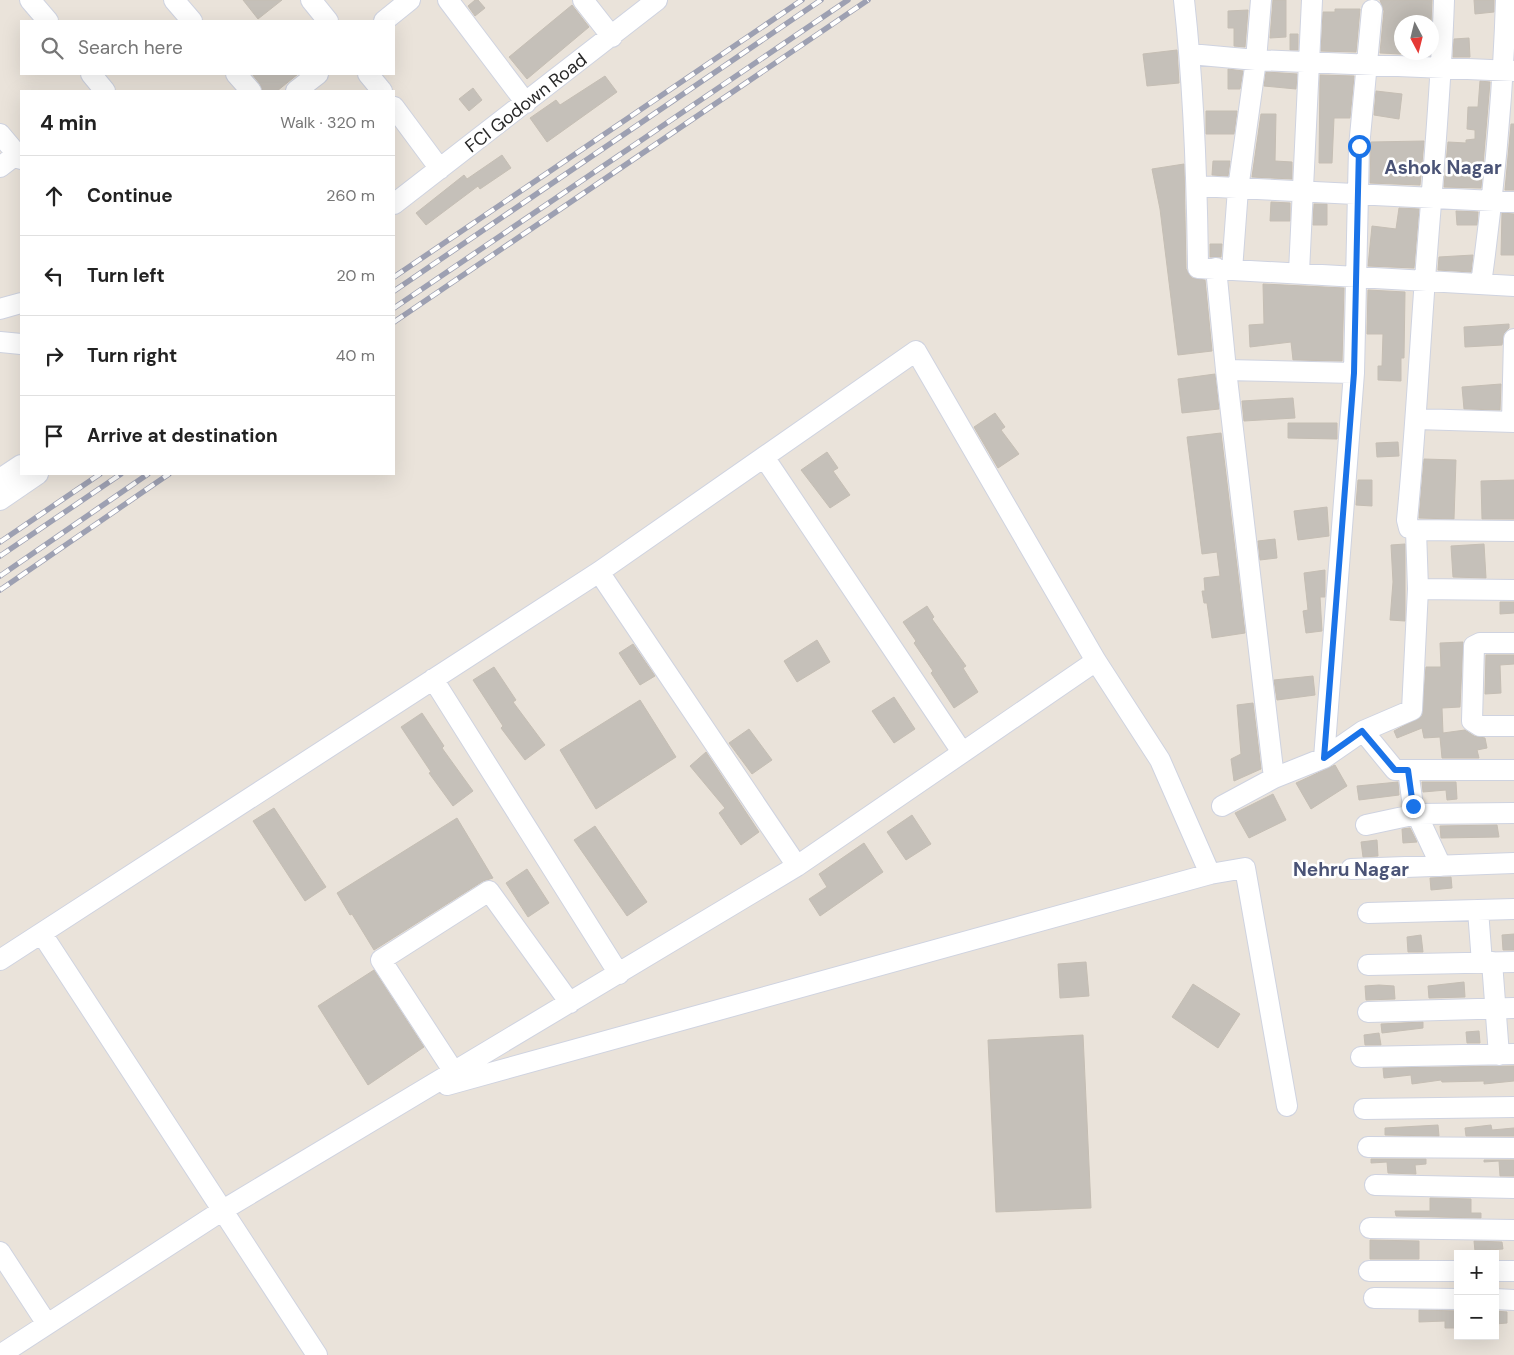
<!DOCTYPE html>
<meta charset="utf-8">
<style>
:root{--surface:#fff;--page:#f2f2f2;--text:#222;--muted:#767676;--line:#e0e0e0}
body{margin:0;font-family:"DM Sans",sans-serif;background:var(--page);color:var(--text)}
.controls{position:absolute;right:15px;bottom:15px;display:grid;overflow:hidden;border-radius:0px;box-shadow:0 5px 20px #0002}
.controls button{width:45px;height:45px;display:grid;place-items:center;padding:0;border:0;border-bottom:1px solid var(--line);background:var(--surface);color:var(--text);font:25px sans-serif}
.compass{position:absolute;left:1394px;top:15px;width:45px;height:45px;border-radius:50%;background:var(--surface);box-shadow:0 5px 20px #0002;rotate:173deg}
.stop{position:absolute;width:15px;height:15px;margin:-11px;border:4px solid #1a73e8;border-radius:50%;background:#fff}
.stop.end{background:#1a73e8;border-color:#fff;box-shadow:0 1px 5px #0008}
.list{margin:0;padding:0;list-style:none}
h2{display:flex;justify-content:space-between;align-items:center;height:65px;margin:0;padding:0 20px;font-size:21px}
h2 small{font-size:16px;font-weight:400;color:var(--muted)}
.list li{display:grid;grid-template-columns:32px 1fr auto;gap:15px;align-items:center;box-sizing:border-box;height:80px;padding:0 20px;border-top:1px solid var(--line)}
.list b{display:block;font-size:19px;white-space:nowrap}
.list em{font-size:16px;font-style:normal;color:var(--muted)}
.icon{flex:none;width:28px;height:28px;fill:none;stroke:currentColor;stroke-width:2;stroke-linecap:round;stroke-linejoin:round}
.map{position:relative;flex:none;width:1514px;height:1355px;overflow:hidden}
.search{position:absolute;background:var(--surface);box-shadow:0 5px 20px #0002;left:20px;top:20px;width:375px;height:55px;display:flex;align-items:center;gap:12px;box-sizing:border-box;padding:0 18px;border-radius:0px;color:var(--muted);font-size:19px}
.panel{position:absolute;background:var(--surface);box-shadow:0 5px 20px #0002;left:20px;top:90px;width:375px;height:385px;border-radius:0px}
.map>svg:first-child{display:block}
.building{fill:#c5c0b9;stroke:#c5beb4}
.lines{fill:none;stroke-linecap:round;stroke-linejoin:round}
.minor-casing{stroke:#cfd3e0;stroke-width:22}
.minor{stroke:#fff;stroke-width:20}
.rail-casing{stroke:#9da0b2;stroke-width:5.5}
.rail{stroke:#fff;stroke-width:4;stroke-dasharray:11;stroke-linecap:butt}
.route{stroke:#1a73e8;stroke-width:6}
.labels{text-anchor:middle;stroke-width:5;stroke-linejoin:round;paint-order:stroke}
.street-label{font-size:18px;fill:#282828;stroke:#fff}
.neighbourhood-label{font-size:19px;font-weight:bold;fill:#4a5376;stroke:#fff}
</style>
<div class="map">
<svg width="1514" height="1355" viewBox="0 0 1514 1355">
<rect width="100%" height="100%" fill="#eae3da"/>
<path class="building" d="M 243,0 L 282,0 L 258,19 Z
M 475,0 L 478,0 L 485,8 L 475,16 L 468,6 Z
M 1273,0 L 1286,0 L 1286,37 L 1270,38 Z
M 1380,0 L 1432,0 L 1431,22 L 1402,22 L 1401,54 L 1380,53 L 1384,11 Z
M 1474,0 L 1494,0 L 1494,12 L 1475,14 Z
M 572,5 L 589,27 L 527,79 L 509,57 Z
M 1335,9 L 1360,9 L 1356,52 L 1321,51 L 1323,12 L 1335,12 Z
M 1248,10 L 1245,47 L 1234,46 L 1234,28 L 1228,28 L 1228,11 Z
M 1290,34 L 1298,34 L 1298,50 L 1290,50 Z
M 1469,38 L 1470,57 L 1453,57 L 1454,39 Z
M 1177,50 L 1179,83 L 1147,86 L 1143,54 Z
M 1228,69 L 1243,71 L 1240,89 L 1228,89 Z
M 1266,72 L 1297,74 L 1296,89 L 1264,86 Z
M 252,74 L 298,74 L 277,91 L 263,91 L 260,84 Z
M 1320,75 L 1354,76 L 1350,118 L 1334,118 L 1332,163 L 1319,163 Z
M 605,76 L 617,92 L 547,142 L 530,118 L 556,100 L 560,105 Z
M 1480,81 L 1490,82 L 1481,188 L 1444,187 L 1448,142 L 1466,143 L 1466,140 L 1475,139 L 1475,130 L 1467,129 L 1468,107 L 1478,107 Z
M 473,88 L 482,100 L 469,111 L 459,99 Z
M 1376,91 L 1402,94 L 1399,119 L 1374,115 Z
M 1206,111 L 1237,111 L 1234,134 L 1206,134 Z
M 1261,114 L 1276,114 L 1275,161 L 1292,162 L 1292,179 L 1252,177 Z
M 1511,124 L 1514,124 L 1514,190 L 1505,190 Z
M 1424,141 L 1420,185 L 1370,183 L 1371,142 Z
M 502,155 L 511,168 L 480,189 L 478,186 L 426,225 L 416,213 L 464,175 L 467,179 Z
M 1213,161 L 1230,161 L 1228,176 L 1212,175 Z
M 1184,164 L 1186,269 L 1192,278 L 1205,280 L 1212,351 L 1178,355 L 1160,209 L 1152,169 Z
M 1271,202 L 1290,203 L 1290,221 L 1270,221 Z
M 1314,204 L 1327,204 L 1327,225 L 1313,225 Z
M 1399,208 L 1419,209 L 1414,268 L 1368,266 L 1372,226 L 1396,229 Z
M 1456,211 L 1478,212 L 1477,225 L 1457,225 Z
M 1502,213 L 1514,214 L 1514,255 L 1501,255 Z
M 1210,244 L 1222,244 L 1221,257 L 1210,257 Z
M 1473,255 L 1471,272 L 1438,270 L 1439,257 Z
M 1263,284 L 1344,288 L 1342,361 L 1293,360 L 1291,342 L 1250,347 L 1249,325 L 1264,324 Z
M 1368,290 L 1405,292 L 1404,358 L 1401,358 L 1401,381 L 1378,380 L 1378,366 L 1382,366 L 1383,334 L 1367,334 Z
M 1509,324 L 1509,328 L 1504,333 L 1502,345 L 1465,347 L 1464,327 Z
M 1215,374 L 1219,409 L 1182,413 L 1178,379 Z
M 1501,384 L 1500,410 L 1464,409 L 1462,387 Z
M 1293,398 L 1295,418 L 1244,421 L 1242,401 Z
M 995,413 L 1005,427 L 1001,430 L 1019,454 L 998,468 L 974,427 Z
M 1288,423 L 1337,423 L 1337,439 L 1288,438 Z
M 1221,433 L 1245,633 L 1212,638 L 1207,603 L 1204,603 L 1202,591 L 1205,591 L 1204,578 L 1220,576 L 1217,552 L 1202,554 L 1187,437 Z
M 1398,442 L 1399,456 L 1377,457 L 1376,443 Z
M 827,452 L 838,468 L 833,471 L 850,495 L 830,508 L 801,470 Z
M 1424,459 L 1456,460 L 1454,519 L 1419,518 Z
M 1358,480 L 1372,480 L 1372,506 L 1356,505 Z
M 1514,480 L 1514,519 L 1482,519 L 1481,481 Z
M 1327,507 L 1329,536 L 1298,540 L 1294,511 Z
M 1275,539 L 1277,558 L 1260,560 L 1258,541 Z
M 1405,544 L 1405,621 L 1390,620 L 1393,582 L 1391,545 Z
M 1484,544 L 1486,578 L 1453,577 L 1451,546 Z
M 1325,570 L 1325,597 L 1320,597 L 1322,631 L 1306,633 L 1303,611 L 1308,610 L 1304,573 Z
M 1500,602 L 1514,602 L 1514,613 L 1500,614 Z
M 927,606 L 934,617 L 932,619 L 966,666 L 963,668 L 978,692 L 954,708 L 931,673 L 933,671 L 914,643 L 916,641 L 903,622 Z
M 817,640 L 830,662 L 797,682 L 784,661 Z
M 1463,642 L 1460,707 L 1442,708 L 1443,733 L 1465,730 L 1474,736 L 1485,738 L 1487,748 L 1477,750 L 1479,758 L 1442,758 L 1440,737 L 1424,738 L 1422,728 L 1397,738 L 1394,731 L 1422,716 L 1426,667 L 1441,667 L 1440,643 Z
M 633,644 L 655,676 L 640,685 L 619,653 Z
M 1486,655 L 1514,655 L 1514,664 L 1500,665 L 1501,693 L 1485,694 Z
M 494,667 L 516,700 L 513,702 L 545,745 L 525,760 L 501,728 L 503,726 L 473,680 Z
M 1313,676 L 1315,695 L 1277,700 L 1274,680 Z
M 894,697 L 915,729 L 894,743 L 872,711 Z
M 640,700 L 676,757 L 596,809 L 560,750 Z
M 1253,703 L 1261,769 L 1234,781 L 1231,759 L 1241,754 L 1237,705 Z
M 422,713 L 444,746 L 442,748 L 473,791 L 453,806 L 429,773 L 431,772 L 401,727 Z
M 749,729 L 772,760 L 752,774 L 729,743 Z
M 706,752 L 759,832 L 741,845 L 719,813 L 725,808 L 690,766 Z
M 1335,765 L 1347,786 L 1311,809 L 1296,783 Z
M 1398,782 L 1399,795 L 1359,800 L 1357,786 Z
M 1422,782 L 1456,782 L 1457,799 L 1447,800 L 1446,790 L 1423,792 Z
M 1273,794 L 1286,820 L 1249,838 L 1235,813 Z
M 274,808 L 326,887 L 305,901 L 253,821 Z
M 912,815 L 931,844 L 906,860 L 887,832 Z
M 457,818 L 493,878 L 483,881 L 374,950 L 352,914 L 350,915 L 337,893 Z
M 1497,825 L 1499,837 L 1441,838 L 1440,826 Z
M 595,826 L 647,902 L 627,916 L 574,840 Z
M 1410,828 L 1417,842 L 1403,843 L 1402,829 Z
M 1377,840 L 1378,856 L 1363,857 L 1361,842 Z
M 864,843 L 883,872 L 820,916 L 809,899 L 827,887 L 819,874 Z
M 527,869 L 549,903 L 528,917 L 506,883 Z
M 1451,877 L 1452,888 L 1431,890 L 1430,878 Z
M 1514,934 L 1514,950 L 1503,950 L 1502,935 Z
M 1421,935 L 1423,952 L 1408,952 L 1407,937 Z
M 1086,962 L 1089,996 L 1060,998 L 1058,964 Z
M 374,970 L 424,1047 L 368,1085 L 318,1006 Z
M 1464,982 L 1465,997 L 1429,998 L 1428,986 Z
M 1193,984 L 1240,1014 L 1218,1048 L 1172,1017 Z
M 1379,985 L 1394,986 L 1395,999 L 1366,1000 L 1365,986 Z
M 1423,1022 L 1423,1028 L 1382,1033 L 1381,1024 Z
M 1479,1031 L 1480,1043 L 1467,1043 L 1466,1032 Z
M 1379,1033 L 1381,1045 L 1365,1045 L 1364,1035 Z
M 1083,1035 L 1091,1208 L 996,1212 L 988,1040 Z
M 1514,1066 L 1514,1081 L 1484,1084 L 1484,1081 L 1442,1082 L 1441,1080 L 1412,1084 L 1411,1075 L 1384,1078 L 1383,1068 Z
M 1438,1125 L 1439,1136 L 1385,1135 L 1385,1128 Z
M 1491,1125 L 1492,1130 L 1514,1128 L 1514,1136 L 1466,1136 L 1465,1128 Z
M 1371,1159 L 1426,1159 L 1426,1164 L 1415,1165 L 1416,1174 L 1388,1173 L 1387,1162 L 1371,1163 Z
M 1484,1160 L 1514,1160 L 1514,1176 L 1500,1176 L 1499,1161 L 1484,1162 Z
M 1430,1198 L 1471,1199 L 1471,1213 L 1481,1213 L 1481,1218 L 1396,1216 L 1395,1211 L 1430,1211 Z
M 1370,1240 L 1419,1241 L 1419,1259 L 1370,1259 Z
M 1474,1241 L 1502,1242 L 1503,1249 L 1475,1251 Z
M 1419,1310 L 1458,1311 L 1458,1328 L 1445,1328 L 1445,1321 L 1419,1322 Z
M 1495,1311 L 1507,1312 L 1507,1323 L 1495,1324 Z"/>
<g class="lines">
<g class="minor-casing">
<path id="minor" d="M 30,0 L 48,21
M 174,0 L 192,21
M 311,0 L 328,21
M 448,0 L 526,103
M 583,0 L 612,37
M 1184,0 C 1194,89 1197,178 1198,268 L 1514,286
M 1444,0 C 1441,93 1432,186 1425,279 C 1419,360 1415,440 1407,520 L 1409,528 L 1416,530 L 1514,531
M 384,21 L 410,0
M 1190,54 L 1256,60 L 1514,71
M 91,74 L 105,91
M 236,74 L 251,91
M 368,74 L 382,91
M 296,91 L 318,74
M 394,107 L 440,169
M 0,134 L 21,159
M 0,167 L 17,154
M 1197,186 L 1514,202
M 394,204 L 657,0
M 1216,268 L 1226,370 L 1274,778
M 1232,270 L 1238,189 L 1256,60 L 1261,0
M 1299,272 L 1312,0
M 1481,284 C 1494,190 1503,96 1506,0
M 0,309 L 21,303
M 0,342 L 21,344
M 1226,370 L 1354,373
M 1417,419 L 1514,422
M 1512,422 L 1514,339
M 764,457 L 962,752
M 0,479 L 21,465
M 0,500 L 38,474
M 599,572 L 797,866
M 1418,589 L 1514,590
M 1514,643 L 1480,643 L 1474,646 L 1472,721 L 1480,726 L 1514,726
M 433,679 L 619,974
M 1363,731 L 1395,770 L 1514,770
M 1324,758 L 1354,373 L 1359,147 L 1372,10
M 1408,770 L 1413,806 L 1441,866
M 1222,806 L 1274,778 L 1324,758 L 1363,731 L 1412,710 L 1418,589 L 1416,530
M 1366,825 L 1417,814 L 1514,813
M 1351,869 L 1514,863
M 1478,910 L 1482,963
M 1368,913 L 1514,909
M 42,934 L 317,1355
M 0,960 L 599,572 L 916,351 L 1096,661 L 1160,760 L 1210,874
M 1492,962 L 1499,1055
M 1368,965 L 1514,962
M 1368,1012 L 1514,1008
M 1361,1057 L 1514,1054
M 454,1072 L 381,960 L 489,891 L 570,1003
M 447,1085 L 1210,874 L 1245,868 L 1287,1106
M 1364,1109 L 1514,1107
M 1368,1147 L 1514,1148
M 1375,1185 L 1514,1188
M 1370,1228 L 1514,1230
M 0,1252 L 47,1324
M 1369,1271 L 1458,1271
M 1495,1271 L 1514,1271
M 1374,1298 L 1458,1299
M 1495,1299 L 1514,1300
M 0,1355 L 223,1210 L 797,866 L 1096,661"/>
</g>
<use href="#minor" class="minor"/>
<g class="rail-casing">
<path id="rail" d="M 394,277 L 802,0
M 394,291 L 821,0
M 394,308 L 848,0
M 394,322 L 868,0
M 0,542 L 100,474
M 0,556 L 121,474
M 0,576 L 148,474
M 0,590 L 169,474"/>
</g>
<use href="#rail" class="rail"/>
</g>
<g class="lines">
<path class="route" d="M 1359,146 L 1354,373 L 1324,758 L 1362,731 L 1395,770 L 1408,770 L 1413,806"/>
</g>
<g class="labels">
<g class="street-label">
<text transform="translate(526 103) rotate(-38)" y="6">FCI Godown Road</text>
</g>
<g class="neighbourhood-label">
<text x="1443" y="174">Ashok Nagar</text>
<text x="1351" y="876">Nehru Nagar</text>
</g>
</g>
</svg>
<div class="controls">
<button>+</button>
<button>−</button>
</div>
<svg class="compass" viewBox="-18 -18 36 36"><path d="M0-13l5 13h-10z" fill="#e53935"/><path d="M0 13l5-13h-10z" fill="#767676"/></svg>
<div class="stop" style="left:1359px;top:146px"></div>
<div class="stop end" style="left:1413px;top:806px"></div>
<div class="search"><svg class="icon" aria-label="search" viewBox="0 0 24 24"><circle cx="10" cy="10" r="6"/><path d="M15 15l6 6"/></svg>Search here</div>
<section class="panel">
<h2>4 min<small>Walk · 320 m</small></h2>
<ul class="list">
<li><svg class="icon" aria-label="ahead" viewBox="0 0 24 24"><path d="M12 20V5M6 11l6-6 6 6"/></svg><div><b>Continue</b></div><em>260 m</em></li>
<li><svg class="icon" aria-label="left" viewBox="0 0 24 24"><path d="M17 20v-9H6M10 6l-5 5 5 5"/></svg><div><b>Turn left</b></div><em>20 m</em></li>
<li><svg class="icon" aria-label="right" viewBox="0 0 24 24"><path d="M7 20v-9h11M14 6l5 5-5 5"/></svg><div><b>Turn right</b></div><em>40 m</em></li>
<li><svg class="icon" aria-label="arrive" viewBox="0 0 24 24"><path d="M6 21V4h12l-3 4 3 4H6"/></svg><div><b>Arrive at destination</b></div></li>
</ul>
</section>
</div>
